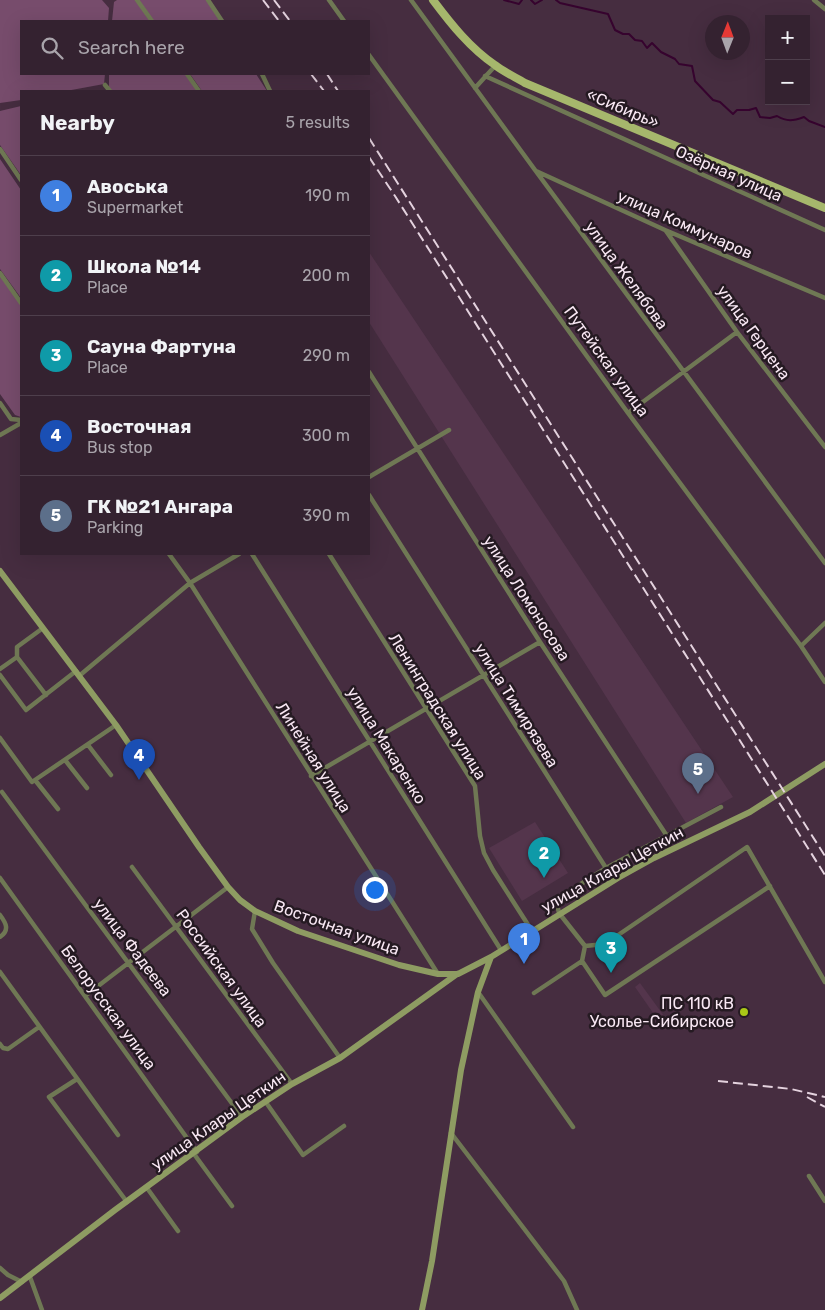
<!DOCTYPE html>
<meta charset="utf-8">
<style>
:root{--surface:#342230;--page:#3c2a38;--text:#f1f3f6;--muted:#a9a4ab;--line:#4e3f4c;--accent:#95b2f1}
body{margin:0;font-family:Rubik,sans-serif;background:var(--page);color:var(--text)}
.controls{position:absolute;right:15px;top:15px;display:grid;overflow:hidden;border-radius:0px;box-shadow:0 5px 20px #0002}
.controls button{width:45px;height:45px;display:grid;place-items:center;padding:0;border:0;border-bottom:1px solid var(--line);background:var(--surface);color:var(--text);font:25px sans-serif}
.compass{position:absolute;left:705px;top:15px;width:45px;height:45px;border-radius:50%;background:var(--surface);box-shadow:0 5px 20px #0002;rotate:1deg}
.you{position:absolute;left:374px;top:889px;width:18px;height:18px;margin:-12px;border:4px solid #fff;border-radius:50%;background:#1a73e8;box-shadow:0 0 0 8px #1a73e833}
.badge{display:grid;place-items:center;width:32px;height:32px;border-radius:50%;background:var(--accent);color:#fff;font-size:16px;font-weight:700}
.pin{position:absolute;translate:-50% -41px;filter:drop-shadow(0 1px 2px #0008)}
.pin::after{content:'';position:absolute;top:26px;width:18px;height:15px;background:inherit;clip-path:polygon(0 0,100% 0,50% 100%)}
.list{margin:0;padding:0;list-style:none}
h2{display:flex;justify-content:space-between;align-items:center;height:65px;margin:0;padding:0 20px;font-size:21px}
h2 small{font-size:16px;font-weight:400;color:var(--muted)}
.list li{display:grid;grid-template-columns:32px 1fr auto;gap:15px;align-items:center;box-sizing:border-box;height:80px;padding:0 20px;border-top:1px solid var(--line)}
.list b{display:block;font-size:19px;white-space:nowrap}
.list p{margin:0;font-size:16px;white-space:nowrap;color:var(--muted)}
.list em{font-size:16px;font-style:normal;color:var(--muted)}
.icon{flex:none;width:28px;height:28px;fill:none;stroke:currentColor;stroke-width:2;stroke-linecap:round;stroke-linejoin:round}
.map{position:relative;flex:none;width:825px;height:1310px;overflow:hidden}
.search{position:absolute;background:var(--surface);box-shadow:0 5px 20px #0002;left:20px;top:20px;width:350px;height:55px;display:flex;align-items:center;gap:12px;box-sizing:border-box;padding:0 18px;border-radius:0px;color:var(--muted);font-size:19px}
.panel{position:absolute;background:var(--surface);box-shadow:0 5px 20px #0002;left:20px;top:90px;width:350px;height:465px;border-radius:0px}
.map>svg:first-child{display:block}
.built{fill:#54354c}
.green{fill:#774c6c}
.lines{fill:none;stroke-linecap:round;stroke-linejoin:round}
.stream{stroke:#36032e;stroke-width:2}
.street{stroke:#6f7854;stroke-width:4.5}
.secondary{stroke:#8e9c62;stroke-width:6}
.primary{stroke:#a6b76c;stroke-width:8}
.rail{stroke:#e4d2de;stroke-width:2;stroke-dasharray:10 5;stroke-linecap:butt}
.poi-dot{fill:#aac717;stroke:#251a22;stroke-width:2}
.labels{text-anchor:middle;stroke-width:5;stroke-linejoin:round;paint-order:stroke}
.street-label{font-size:16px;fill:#f9e8f4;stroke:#251a22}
.poi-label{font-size:16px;fill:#f9e8f4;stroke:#251a22;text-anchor:end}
</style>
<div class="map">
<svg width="825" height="1310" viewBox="0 0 825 1310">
<rect width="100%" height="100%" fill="#462d40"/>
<path class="built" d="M 369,252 L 733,797 L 686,823 L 369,322 Z
M 535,822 L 568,873 L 522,901 L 489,848 Z
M 640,983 L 664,1016 L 658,1020 L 635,987 Z"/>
<path class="green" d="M 0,0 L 102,0 L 109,8 L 108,21 L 21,21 L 21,74 L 105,74 L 104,84 L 66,91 L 21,91 L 21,100 L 0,103 Z
M 117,0 L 135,0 L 150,21 L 112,21 L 114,2 Z
M 139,0 L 206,0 L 220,21 L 154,21 Z
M 109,74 L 186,74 L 198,91 L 112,91 L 109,88 Z
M 190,74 L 256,74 L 267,91 L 202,91 Z
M 21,106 L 21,175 L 0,145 L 0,111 Z
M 0,159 L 21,190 L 21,298 L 0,269 Z
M 0,276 L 21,305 L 21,417 L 15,415 L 0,394 Z"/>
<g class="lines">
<path class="stream" d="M 504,0 L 519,4 L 522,0
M 531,0 L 535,4 L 542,0
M 556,0 L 560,3 L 608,14 L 615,30 L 623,34 L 629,34 L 635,40 L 642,41 L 647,48 L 652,43 L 661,52 L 675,59 L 679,64 L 692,66 L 695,81 L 713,100 L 720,102 L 733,114 L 737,110 L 749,110 L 756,108 L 760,117 L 770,118 L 777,116 C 787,122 793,121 804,117 L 809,121 L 825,127"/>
<path class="street" d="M 137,0 L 152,21
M 208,0 L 222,21
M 329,0 L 344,21
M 411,0 L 535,170 L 825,563
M 814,0 L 825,9
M 369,55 L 628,413 L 801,646 L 825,682
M 187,74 L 199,91
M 262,74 L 270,91
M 485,76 L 825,230
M 105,85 L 110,91
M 475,88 L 495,66
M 0,149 L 21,180
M 536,171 L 665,230 L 825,298
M 666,231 L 737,332 L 825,447
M 0,273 L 21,303
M 369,372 L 540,642 L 667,836
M 0,403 L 11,419 L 21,420
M 628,413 L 737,332
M 0,435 L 21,423
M 369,477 L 449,430
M 369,495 L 606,868 L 562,896 L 557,904 L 559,913 L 585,946
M 169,554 L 190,583 L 438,974
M 252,554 L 501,950
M 329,554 L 475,786 L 480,836 L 484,853 L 493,870 L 532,931
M 43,628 L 17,647 L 17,657 L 46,695
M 801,646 L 825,623
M 0,669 L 17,657
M 0,675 L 26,710 L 76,671
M 79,676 L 190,583 L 239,554
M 0,738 L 32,782 L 116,725
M 88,745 L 111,775
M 65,760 L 87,788
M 311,776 L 540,642
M 35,780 L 58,809
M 2,792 L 242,1117
M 132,867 L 292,1084
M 606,868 L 721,807
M 0,878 L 197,1152
M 255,911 L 252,929 L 273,963 L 340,1058
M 0,915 C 6,923 10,930 0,937
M 582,961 L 605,995 L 770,886
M 0,972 L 118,1135
M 478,992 L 573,1127
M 534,993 L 582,961 L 585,946 L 605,944 L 747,847 L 825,982
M 85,996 L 228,887
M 0,1044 L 3,1048 L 8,1049 L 39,1027
M 77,1079 L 49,1097 L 127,1202
M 265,1101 L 303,1155 L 344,1126
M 451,1133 L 564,1281 L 577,1310
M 194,1154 L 232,1206
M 809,1176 L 825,1201
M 147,1188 L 178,1231
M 0,1268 L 8,1275 L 22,1282
M 30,1277 L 42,1310"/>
<path class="secondary" d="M 0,571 L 116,725 L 199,847 L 228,887 L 240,900 L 255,911 L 298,931 L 399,965 L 438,974 L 458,974 L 491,957 L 618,878 L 654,858 L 750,812 L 825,764
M 0,1298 L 115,1210 L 242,1117 L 292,1084 L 340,1058 L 457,974
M 422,1310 L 432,1261 L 461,1070 L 478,992 L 491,957"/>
<path class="primary" d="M 433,0 C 451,24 470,48 495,65 C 504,72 515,77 525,83 L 825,208"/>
<path class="rail" d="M 263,0 L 279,21
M 274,0 L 290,21
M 311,74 L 324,91
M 327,74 L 338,91
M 369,138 L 825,856
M 369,157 L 395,196 L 825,875
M 718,1081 L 791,1089 L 825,1097
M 807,1097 L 825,1107"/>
</g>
<circle class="poi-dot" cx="744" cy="1012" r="5"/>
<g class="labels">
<g class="street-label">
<text transform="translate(623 108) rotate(23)" y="6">«Сибирь»</text>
<text transform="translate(729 173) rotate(24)" y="6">Озёрная улица</text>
<text transform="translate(685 224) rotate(24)" y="6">улица Коммунаров</text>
<text transform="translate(627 275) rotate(54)" y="6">улица Желябова</text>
<text transform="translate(754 332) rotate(54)" y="6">улица Герцена</text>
<text transform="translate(607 361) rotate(54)" y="6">Путейская улица</text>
<text transform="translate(527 598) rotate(57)" y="6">улица Ломоносова</text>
<text transform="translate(517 705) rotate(58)" y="6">улица Тимирязева</text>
<text transform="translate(438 706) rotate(58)" y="6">Ленинградская улица</text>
<text transform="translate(387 745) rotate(58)" y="6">улица Макаренко</text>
<text transform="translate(314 757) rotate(58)" y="6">Линейная улица</text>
<text transform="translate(612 869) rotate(-29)" y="6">улица Клары Цеткин</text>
<text transform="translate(337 927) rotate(20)" y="6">Восточная улица</text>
<text transform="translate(133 947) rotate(53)" y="6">улица Фадеева</text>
<text transform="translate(222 968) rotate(54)" y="6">Российская улица</text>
<text transform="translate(109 1007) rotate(54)" y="6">Белорусская улица</text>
<text transform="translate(218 1120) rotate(-35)" y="6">улица Клары Цеткин</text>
</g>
<g class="poi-label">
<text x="734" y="1009">ПС 110 кВ<tspan x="734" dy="18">Усолье-Сибирское</tspan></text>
</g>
</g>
</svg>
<div class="controls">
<button>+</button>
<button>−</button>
</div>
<svg class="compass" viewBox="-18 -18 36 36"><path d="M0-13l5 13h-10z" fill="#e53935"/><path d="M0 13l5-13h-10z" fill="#a9a4ab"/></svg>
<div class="you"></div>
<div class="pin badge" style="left:524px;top:964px;background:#3f7fe0">1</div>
<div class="pin badge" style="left:544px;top:878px;background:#0f9aa8">2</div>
<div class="pin badge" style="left:611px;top:973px;background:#0f9aa8">3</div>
<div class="pin badge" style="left:139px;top:780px;background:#1a4fb4">4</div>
<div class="pin badge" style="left:698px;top:794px;background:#5c6f8a">5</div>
<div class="search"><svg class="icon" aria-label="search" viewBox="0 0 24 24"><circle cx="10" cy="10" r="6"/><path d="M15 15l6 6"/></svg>Search here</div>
<section class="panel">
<h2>Nearby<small>5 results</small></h2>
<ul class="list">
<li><span class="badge" style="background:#3f7fe0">1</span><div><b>Авоська</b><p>Supermarket</p></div><em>190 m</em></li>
<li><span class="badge" style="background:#0f9aa8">2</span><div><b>Школа №14</b><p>Place</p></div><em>200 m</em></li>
<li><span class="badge" style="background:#0f9aa8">3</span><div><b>Сауна Фартуна</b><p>Place</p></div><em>290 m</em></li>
<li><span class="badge" style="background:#1a4fb4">4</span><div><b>Восточная</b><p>Bus stop</p></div><em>300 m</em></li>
<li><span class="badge" style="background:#5c6f8a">5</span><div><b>ГК №21 Ангара</b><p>Parking</p></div><em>390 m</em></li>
</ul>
</section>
</div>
